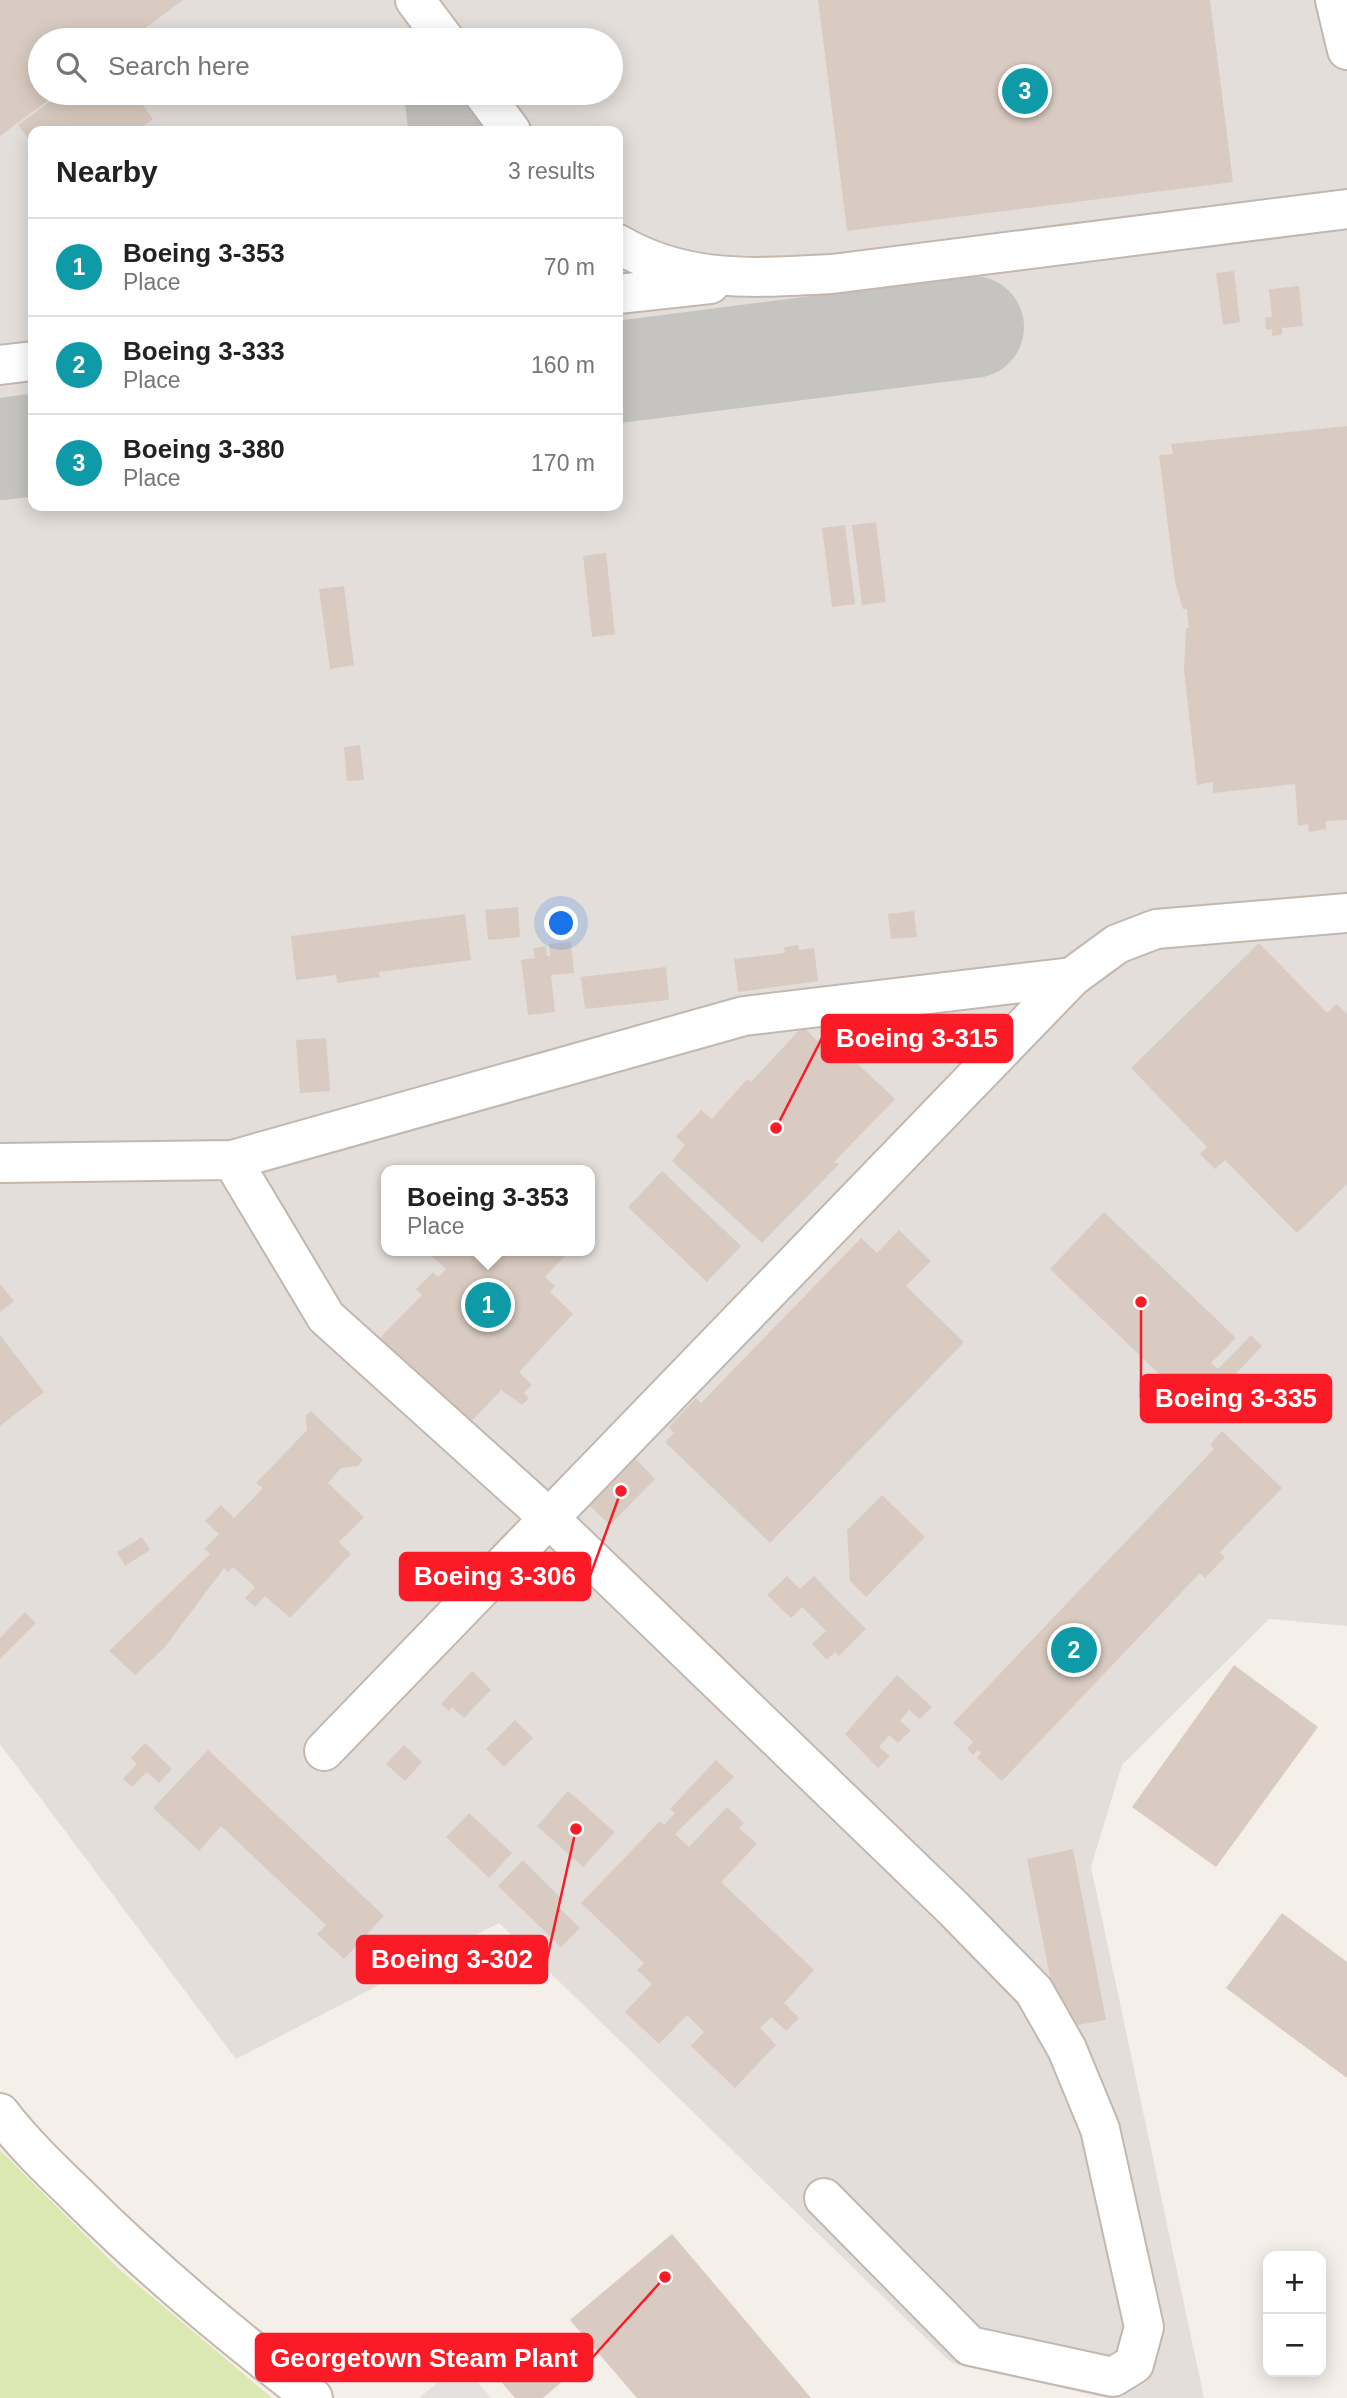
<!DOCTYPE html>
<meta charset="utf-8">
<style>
:root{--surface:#fff;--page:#f2f2f2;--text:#222;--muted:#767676;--line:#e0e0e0;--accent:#fa1b27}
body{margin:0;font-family:Helvetica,sans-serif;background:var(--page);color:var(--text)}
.controls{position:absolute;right:21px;bottom:21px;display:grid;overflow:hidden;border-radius:14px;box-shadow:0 4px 18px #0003}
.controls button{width:63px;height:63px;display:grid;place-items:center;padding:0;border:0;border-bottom:2px solid var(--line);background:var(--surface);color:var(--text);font:35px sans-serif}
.you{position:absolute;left:562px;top:924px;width:24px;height:24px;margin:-18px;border:5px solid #fff;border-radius:50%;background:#1a73e8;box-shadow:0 0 0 10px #1a73e833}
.badge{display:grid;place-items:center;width:46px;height:46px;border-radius:50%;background:var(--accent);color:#fff;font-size:23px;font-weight:700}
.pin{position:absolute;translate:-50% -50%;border:4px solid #fff;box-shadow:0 2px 7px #0006}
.popup{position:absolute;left:381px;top:1165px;width:214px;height:91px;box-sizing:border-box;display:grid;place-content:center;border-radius:14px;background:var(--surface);filter:drop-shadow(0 2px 5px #0005);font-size:23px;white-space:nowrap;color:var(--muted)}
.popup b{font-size:26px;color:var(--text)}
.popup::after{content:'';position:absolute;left:50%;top:100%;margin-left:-14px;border:14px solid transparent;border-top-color:var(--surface)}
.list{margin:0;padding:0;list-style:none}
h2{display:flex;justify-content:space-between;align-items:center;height:91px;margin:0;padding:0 28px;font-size:30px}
h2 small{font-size:23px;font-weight:400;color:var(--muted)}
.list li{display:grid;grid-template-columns:46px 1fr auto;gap:21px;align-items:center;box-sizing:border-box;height:98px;padding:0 28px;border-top:2px solid var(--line)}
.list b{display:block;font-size:26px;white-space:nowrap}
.list p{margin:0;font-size:23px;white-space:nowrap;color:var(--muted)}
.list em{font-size:23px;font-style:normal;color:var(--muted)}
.icon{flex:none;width:38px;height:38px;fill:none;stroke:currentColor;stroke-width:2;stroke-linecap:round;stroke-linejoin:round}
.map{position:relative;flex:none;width:1347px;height:2398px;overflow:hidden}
.search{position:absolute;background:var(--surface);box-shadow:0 4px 18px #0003;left:28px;top:28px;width:595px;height:77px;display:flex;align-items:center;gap:18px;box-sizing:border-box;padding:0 24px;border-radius:38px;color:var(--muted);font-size:26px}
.panel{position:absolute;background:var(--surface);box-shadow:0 4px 18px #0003;left:28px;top:126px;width:595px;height:385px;border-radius:14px}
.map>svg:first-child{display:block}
.industrial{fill:#e4deda;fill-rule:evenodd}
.green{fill:#dbe8b2}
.parking{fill:#e3e0de}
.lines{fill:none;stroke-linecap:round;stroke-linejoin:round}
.taxiway{stroke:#c6c4c0;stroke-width:102}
.building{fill:#d9cbc1}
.minor-casing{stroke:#c3b7ae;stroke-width:42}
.minor{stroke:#fff;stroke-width:38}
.leader{fill:none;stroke:#fa1b27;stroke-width:2.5}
.callout-dot{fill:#fa1b27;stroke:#fff;stroke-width:2.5}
.callout{fill:#fa1b27;stroke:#fa1b27;stroke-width:2.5}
.callout-label{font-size:26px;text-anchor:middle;font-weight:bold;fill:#fff}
</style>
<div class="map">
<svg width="1347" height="2398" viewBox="0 0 1347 2398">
<rect width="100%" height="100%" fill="#f4efe9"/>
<path class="industrial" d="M 0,0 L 1347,0 L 1347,1626 L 1269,1619 L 1122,1765 L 1091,1867 L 1204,2398 L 1106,2398 L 955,2364 L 946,2358 L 499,1923 L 236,2059 L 0,1744 ZM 40,40 L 611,40 L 611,93 L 40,93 ZM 33,131 L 618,131 L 618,506 L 33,506 ZM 386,1170 L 590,1170 L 590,1251 L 386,1251 Z"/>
<path class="green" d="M 0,2150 L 119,2269 L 272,2398 L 0,2398 Z"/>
<path class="parking" d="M 461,2363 L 491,2398 L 419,2398 Z"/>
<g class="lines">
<path class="taxiway" d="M 455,93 L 460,131
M 618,372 L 973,327
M 0,449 L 33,445"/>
</g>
<path class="building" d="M 0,0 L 183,0 L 129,40 L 40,40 L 40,93 L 58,93 L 0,136 Z
M 818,0 L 1210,0 L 1233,182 L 847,231 Z
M 62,93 L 134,93 L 153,119 L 137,131 L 33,131 L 33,145 L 18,125 Z
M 1234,271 L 1240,322 L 1223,325 L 1216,273 Z
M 1299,286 L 1303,326 L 1282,328 L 1282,335 L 1272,336 L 1272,329 L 1266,330 L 1265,318 L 1272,317 L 1269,289 Z
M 1347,426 L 1347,820 L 1326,821 L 1326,829 L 1309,832 L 1308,824 L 1298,826 L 1295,784 L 1213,793 L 1213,782 L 1197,785 L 1184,670 L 1186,628 L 1189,628 L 1187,609 L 1183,609 L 1175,582 L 1159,455 L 1173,454 L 1171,444 Z
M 876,522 L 886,602 L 862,605 L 852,525 Z
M 845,525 L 855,604 L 832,607 L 822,528 Z
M 606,553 L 615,634 L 592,637 L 583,556 Z
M 344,586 L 354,665 L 330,669 L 319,589 Z
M 360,745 L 364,780 L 347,781 L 344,747 Z
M 518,907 L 520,937 L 488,940 L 485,910 Z
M 914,911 L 917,937 L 891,939 L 888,914 Z
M 465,914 L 471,960 L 379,972 L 380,977 L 337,983 L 336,975 L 296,980 L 291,936 Z
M 571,942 L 574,973 L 551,975 L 555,1012 L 528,1015 L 521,960 L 535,958 L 533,948 L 546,946 L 547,956 L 550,956 L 549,944 Z
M 1259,943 L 1327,1013 L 1337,1004 L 1347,1014 L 1347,1184 L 1297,1233 L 1225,1160 L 1215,1169 L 1200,1154 L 1207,1147 L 1131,1068 Z
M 798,945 L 799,950 L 814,948 L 818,981 L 738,992 L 734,959 L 785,953 L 784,947 Z
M 666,967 L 669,1000 L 585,1009 L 581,977 Z
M 803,1026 L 817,1041 L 824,1032 L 895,1099 L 834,1162 L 839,1164 L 762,1243 L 672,1161 L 685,1145 L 676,1137 L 701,1110 L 712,1119 L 747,1079 L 751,1082 Z
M 326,1038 L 330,1091 L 300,1093 L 296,1040 Z
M 662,1171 L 741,1246 L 707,1282 L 628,1207 Z
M 1104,1212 L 1236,1338 L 1211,1363 L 1218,1369 L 1251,1335 L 1262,1346 L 1203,1409 L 1185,1393 L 1182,1396 L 1050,1269 Z
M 899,1230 L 931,1261 L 906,1286 L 964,1342 L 770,1543 L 665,1442 L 674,1433 L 669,1427 L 696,1398 L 701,1403 L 861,1238 L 877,1253 Z
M 435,1251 L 560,1251 L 565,1256 L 545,1277 L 555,1286 L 550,1292 L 573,1314 L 519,1372 L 532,1385 L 524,1393 L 529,1398 L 522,1405 L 501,1390 L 470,1423 L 380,1338 L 422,1295 L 416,1289 L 433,1272 L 438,1277 L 446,1269 L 431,1255 Z
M 0,1284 L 14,1301 L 0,1312 Z
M 0,1335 L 44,1392 L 0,1426 Z
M 311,1411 L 363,1460 L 358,1466 L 341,1468 L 328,1483 L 364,1517 L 339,1542 L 351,1554 L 290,1618 L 265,1596 L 255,1607 L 245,1598 L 255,1587 L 233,1567 L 228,1572 L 224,1568 L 164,1648 L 135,1675 L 109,1651 L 210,1554 L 204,1549 L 219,1534 L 205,1521 L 221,1505 L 234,1518 L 263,1488 L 256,1483 L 307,1430 L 306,1415 Z
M 1222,1431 L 1282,1488 L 1220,1552 L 1225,1557 L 1205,1578 L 1200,1573 L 1002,1781 L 977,1758 L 981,1753 L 978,1750 L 973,1755 L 967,1749 L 973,1742 L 953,1723 L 1214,1449 L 1210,1445 Z
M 635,1458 L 655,1479 L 610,1525 L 588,1504 Z
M 882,1495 L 925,1537 L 866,1597 L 850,1581 L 847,1530 Z
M 142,1537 L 150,1550 L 125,1566 L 117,1552 Z
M 787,1576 L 800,1589 L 814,1576 L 866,1629 L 839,1656 L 835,1652 L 827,1660 L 812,1644 L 826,1631 L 802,1607 L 791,1618 L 767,1595 Z
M 25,1612 L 36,1623 L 0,1659 L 0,1638 Z
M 1234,1665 L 1318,1727 L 1216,1867 L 1132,1807 Z
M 472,1671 L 491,1690 L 464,1718 L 452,1707 L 449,1711 L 441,1704 Z
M 897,1675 L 932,1707 L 920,1719 L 909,1710 L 900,1721 L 911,1730 L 898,1743 L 889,1735 L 879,1747 L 890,1756 L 878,1768 L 845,1734 Z
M 515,1720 L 533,1738 L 504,1767 L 486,1749 Z
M 145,1743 L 172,1769 L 159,1783 L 147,1772 L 132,1787 L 123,1779 L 137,1764 L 131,1758 Z
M 404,1745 L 422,1762 L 405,1781 L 386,1764 Z
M 208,1750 L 384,1916 L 344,1959 L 317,1934 L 326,1925 L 221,1826 L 199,1851 L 153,1808 Z
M 716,1760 L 734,1777 L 675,1834 L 689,1847 L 727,1807 L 744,1823 L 739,1828 L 757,1844 L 721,1882 L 814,1970 L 784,2003 L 799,2018 L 786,2031 L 771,2017 L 760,2028 L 776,2045 L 735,2088 L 691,2046 L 704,2032 L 687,2015 L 659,2044 L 625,2012 L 652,1984 L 637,1970 L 644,1963 L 581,1903 L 660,1821 L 664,1825 L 675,1813 L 670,1809 Z
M 568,1791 L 615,1832 L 583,1867 L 537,1826 Z
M 469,1813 L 512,1853 L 489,1878 L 446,1837 Z
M 1073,1849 L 1106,2020 L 1060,2028 L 1027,1859 Z
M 523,1860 L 562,1899 L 556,1905 L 580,1928 L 561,1947 L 498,1886 Z
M 1282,1913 L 1347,1962 L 1347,2078 L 1226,1988 Z
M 672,2234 L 811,2398 L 637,2398 L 570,2320 Z
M 542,2339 L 571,2374 L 543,2398 L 515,2398 L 497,2377 Z"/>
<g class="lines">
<g class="minor-casing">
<path id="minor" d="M 415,0 L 445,40
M 1335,0 L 1347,50
M 483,93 L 511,131
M 618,244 C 686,284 756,278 832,274 L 1347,209
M 618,294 L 710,284
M 0,365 L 33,361
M 232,1160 L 326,1317 L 549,1518 L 953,1908 L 1034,1991 L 1067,2049 L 1100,2129 L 1144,2327 L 1134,2364 L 1113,2377 L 970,2346 L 824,2198
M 0,1163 L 232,1160 L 744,1016 L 1072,977
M 324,1751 L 1072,977 L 1117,944 L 1156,929 L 1347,913
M 0,2113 C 23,2143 50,2169 77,2195 C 151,2269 230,2335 313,2398"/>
</g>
<use href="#minor" class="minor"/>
</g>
<path class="leader" d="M776 1128L822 1038M1141 1302L1141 1398M621 1491L590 1576M576 1829L547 1959M665 2277L592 2358"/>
<g class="callout-dot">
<circle cx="776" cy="1128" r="7"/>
<circle cx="1141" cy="1302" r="7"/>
<circle cx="621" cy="1491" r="7"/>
<circle cx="576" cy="1829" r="7"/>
<circle cx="665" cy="2277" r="7"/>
</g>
<g class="callout">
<rect x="822" y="1015" width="190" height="47" rx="7"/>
<rect x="1141" y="1375" width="190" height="47" rx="7"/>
<rect x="400" y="1553" width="190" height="47" rx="7"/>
<rect x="357" y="1936" width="190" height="47" rx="7"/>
<rect x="256" y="2334" width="336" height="47" rx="7"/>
</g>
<g class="callout-label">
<text x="917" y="1047">Boeing 3-315</text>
<text x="1236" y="1407">Boeing 3-335</text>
<text x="495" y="1585">Boeing 3-306</text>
<text x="452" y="1968">Boeing 3-302</text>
<text x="424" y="2367">Georgetown Steam Plant</text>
</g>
</svg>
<div class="controls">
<button>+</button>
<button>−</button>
</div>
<div class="you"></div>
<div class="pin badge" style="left:488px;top:1305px;background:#0f9aa8">1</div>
<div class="popup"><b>Boeing 3-353</b>Place</div>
<div class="pin badge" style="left:1074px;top:1650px;background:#0f9aa8">2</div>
<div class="pin badge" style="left:1025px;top:91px;background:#0f9aa8">3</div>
<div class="search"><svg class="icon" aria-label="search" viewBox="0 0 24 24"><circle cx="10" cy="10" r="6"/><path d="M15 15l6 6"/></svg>Search here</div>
<section class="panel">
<h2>Nearby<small>3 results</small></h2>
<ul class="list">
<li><span class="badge" style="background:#0f9aa8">1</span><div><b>Boeing 3-353</b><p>Place</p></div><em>70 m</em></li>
<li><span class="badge" style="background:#0f9aa8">2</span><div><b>Boeing 3-333</b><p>Place</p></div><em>160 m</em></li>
<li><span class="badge" style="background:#0f9aa8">3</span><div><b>Boeing 3-380</b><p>Place</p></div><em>170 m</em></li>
</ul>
</section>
</div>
